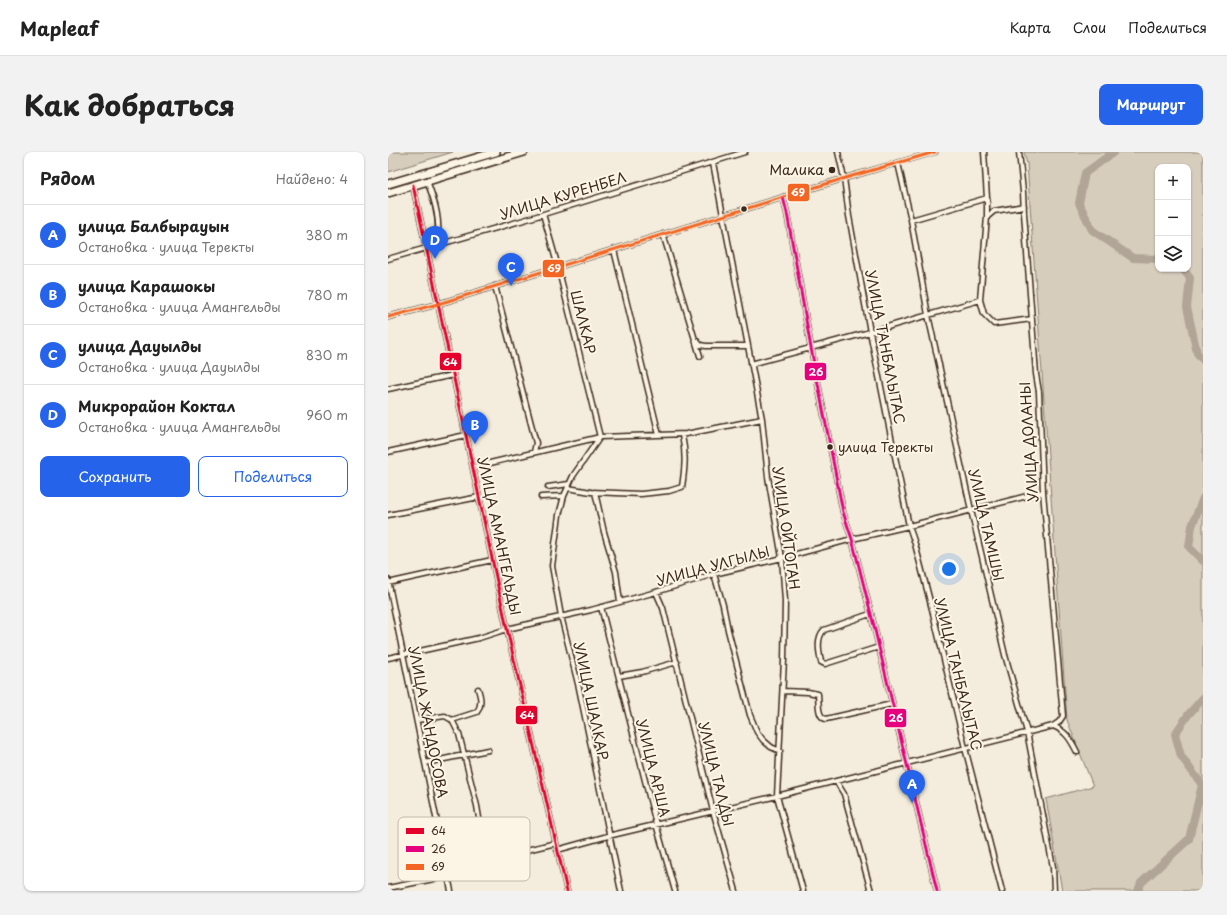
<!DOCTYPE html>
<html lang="ru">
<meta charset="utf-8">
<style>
:root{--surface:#fff;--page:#f2f2f2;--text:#222;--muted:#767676;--line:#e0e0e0;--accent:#2563eb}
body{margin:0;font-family:"Playpen Sans",sans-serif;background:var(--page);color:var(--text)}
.controls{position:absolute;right:12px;top:12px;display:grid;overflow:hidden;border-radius:8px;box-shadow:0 1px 3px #0004}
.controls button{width:36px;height:36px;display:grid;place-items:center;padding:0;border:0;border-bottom:1px solid var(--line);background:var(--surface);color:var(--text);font:20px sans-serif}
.you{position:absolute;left:561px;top:417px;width:14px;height:14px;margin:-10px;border:3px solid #fff;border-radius:50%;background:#1a73e8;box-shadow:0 0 0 6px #1a73e833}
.badge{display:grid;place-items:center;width:26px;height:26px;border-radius:50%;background:var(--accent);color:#fff;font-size:13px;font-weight:700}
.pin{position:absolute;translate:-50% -33px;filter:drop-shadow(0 1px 2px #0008)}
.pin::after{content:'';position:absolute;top:21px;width:14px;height:12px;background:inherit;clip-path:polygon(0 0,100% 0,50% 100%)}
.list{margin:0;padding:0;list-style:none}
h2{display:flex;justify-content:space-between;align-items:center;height:52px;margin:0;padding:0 16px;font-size:17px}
h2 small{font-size:13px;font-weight:400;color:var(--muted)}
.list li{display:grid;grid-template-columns:26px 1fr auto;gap:12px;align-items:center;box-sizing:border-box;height:60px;padding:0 16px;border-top:1px solid var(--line)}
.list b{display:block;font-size:15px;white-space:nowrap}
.list p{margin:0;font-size:13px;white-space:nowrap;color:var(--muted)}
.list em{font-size:13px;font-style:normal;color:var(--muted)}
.actions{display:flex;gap:8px;padding:12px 16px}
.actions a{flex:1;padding:9px 0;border:1px solid var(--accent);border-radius:8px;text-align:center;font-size:14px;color:var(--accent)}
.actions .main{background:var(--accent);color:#fff}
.icon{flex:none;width:22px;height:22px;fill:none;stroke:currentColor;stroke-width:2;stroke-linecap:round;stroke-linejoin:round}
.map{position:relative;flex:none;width:815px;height:739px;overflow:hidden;border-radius:8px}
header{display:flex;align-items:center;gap:24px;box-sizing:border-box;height:56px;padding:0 20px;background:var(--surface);border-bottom:1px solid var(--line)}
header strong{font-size:19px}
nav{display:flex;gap:22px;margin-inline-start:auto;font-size:14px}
.intro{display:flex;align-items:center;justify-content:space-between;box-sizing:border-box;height:96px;padding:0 24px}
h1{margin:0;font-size:28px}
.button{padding:10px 18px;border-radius:8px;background:var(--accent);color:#fff;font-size:14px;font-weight:700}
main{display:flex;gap:24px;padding:0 24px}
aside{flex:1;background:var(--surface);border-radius:8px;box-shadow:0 1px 3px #0004}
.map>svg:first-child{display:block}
.green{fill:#d6cdbd;stroke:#887c6e;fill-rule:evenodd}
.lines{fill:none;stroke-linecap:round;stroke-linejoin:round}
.river{stroke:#b0a596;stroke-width:8}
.minor-casing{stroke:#3b2a1e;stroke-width:7}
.trunk-casing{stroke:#3b2a1e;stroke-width:10}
.minor{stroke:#fcf5e5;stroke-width:4}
.trunk{stroke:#fcf5e5;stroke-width:7}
.bus-1-casing{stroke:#fcf5e5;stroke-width:6}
.bus-2-casing{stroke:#fcf5e5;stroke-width:6}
.bus-3-casing{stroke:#fcf5e5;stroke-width:6}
.bus-1{stroke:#e4002b;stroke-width:3}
.bus-2{stroke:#e5007d;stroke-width:3}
.bus-3{stroke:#f26522;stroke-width:3}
.poi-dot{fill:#3b2a1e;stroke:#fcf5e5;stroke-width:1.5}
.labels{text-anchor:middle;stroke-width:4;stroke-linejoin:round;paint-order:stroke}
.bus-label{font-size:13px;fill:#3b2a1e;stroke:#fcf5e5;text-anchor:start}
.poi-label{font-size:14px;fill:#3b2a1e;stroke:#fcf5e5;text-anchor:end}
.street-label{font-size:14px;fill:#3b2a1e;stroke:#fcf5e5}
.key{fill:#fcf5e5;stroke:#c2b8a9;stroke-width:1}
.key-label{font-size:11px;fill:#3b2a1e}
.line-badge{stroke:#fcf5e5;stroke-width:1.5}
.badge-label{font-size:11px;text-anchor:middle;font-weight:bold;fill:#fff}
</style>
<header>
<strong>Mapleaf</strong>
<nav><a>Карта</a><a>Слои</a><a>Поделиться</a></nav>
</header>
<div class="intro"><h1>Как добраться</h1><a class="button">Маршрут</a></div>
<main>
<aside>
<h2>Рядом<small>Найдено: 4</small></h2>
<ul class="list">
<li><span class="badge">A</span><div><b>улица Балбырауын</b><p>Остановка · улица Теректы</p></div><em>380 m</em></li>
<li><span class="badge">B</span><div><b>улица Карашокы</b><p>Остановка · улица Амангельды</p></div><em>780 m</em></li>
<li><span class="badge">C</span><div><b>улица Дауылды</b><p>Остановка · улица Дауылды</p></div><em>830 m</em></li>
<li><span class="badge">D</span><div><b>Микрорайон Коктал</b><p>Остановка · улица Амангельды</p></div><em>960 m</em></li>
</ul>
<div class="actions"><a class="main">Сохранить</a><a>Поделиться</a></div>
</aside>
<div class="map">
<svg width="815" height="739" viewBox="0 0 815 739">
<rect width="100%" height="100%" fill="#f4eddd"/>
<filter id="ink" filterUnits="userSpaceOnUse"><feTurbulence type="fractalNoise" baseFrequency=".025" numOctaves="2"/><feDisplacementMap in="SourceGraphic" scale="8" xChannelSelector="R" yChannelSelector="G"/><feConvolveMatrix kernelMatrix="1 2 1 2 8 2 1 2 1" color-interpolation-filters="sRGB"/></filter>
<g filter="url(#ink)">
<path class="green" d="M 0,0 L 65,0 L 0,20 Z
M 636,0 L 815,0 L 815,739 L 674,739 L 658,647 L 705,634 L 679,568 L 639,12 ZM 770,15 L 800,15 L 800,117 L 770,117 Z"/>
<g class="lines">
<path class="river" d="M 726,0 L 697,21 L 691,51 L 704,78 L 745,106 L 770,107
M 795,117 L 802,126 L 799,155 L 809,201 L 815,208
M 815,346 L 804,374 L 801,395 L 815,409
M 750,739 L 753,731 L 801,687 L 814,633 L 793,604 L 787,582 L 800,563 L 815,546"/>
<g class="minor-casing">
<path id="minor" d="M 450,0 L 456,26 L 461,64 L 482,180 L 521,374 L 527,392 L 544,457 L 577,596 L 614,739
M 325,11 L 374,267 L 380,325 L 394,406 L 397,449 L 396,508 L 389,644 L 415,739
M 510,11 L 523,68 L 540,163 L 583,358 L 617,503 L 639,580 L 665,715 L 666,739
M 39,29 C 47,49 54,72 48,93
M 25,33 L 119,477 L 179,739
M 395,45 L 399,61 L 423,196 L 455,360 L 464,387 L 486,474 L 549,739
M 155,62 L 170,115 L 212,285 L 185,324 L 176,344 L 171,363 L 164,414 L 173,464 L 191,536 L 233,739
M 599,65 L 606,59 L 636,54
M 523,68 L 599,46 L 596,0
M 275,82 L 312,204
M 226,98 L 271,283
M 0,107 L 136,68 L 357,0
M 107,134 L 148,291 L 146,300
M 592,148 L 599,65 L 599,46
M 0,165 L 50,152 L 454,27 L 547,0
M 309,189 L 312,193 L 318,194 L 359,194
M 363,212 L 482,180 L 592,148 L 596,162 L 606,172 L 644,167
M 0,237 L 65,223
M 0,300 L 78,283
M 85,315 L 212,285 L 298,282 L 374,267
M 160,335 L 181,332
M 180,336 L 203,340 L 253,342 L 281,339 L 294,335 C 297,315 298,302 294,283
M 207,340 L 216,380 L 228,420 L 232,450
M 153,345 L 176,344
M 0,363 L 91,345
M 326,422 L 335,453 L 340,478 L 362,563 L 369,580 L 375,588 L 383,595 L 392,599
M 0,428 L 63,739
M 0,431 L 104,408
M 268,440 L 275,456 L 325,659 L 348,739
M 213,455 L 268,672 L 287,739
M 482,462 L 436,478 C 428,486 431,500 433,510 L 437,512 L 491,495
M 0,506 L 91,486 L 119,477 L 203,458 L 268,440 L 326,422 L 394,406 L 464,387 L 521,374 L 655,340
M 231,524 L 254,520 L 289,510
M 395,539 L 420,540 L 430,542 C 431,551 429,565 438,567 L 504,552
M 29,568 L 57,564 L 64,568 L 71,582 L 89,654 L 98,708
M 64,568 L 89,560 C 94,552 93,546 90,537
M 665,574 C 678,579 683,588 689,600
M 37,611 L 100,598
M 448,629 L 456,642 L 483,739
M 169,698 L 220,684 L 389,644 L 665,574 L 671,570 L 675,564 L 655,340 L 651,240 L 648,222 L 636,61 L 635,40 L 631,0
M 59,717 L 168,691
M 0,736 L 61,724"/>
</g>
<g class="trunk-casing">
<path id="trunk" d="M 0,32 L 108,0
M 0,41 L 136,0"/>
</g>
<use href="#minor" class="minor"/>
<use href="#trunk" class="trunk"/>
<g class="bus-1-casing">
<path id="bus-1" d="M 25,33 L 119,477 L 179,739"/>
</g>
<g class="bus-2-casing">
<path id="bus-2" d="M 395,45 L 399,61 L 423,196 L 455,360 L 464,387 L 486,474 L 549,739"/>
</g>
<g class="bus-3-casing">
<path id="bus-3" d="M 0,165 L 50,152 L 454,27 L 547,0"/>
</g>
<use href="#bus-1" class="bus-1"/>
<use href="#bus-2" class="bus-2"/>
<use href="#bus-3" class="bus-3"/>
</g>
</g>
<g class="poi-dot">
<circle cx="444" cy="18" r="4"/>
<circle cx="356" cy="57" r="3.5"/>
<circle cx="442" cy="295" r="3.5"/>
</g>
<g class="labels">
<g class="bus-label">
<text x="450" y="300">улица Теректы</text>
</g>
<g class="poi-label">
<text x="436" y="23">Малика</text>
</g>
<g class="street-label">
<text transform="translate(175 44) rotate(-17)" y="5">УЛИЦА КУРЕНБЕЛ</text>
<text transform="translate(195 170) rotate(76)" y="5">ШАЛКАР</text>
<text transform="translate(497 195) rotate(79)" y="5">УЛИЦА ТАНБАЛЫТАС</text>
<text transform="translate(641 290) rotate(-94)" y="5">УЛИЦА ДОЛАНЫ</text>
<text transform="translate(598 373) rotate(77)" y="5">УЛИЦА ТАМШЫ</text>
<text transform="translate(398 376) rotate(82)" y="5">УЛИЦА ОЙТОГАН</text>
<text transform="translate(111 384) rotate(78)" y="5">УЛИЦА АМАНГЕЛЬДЫ</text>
<text transform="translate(325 414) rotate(-15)" y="5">УЛИЦА УЛГЫЛЫ</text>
<text transform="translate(570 522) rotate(76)" y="5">УЛИЦА ТАНБАЛЫТАС</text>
<text transform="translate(203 549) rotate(78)" y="5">УЛИЦА ШАЛКАР</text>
<text transform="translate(40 570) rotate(79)" y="5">УЛИЦА ЖАНДОСОВА</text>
<text transform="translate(265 616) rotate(76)" y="5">УЛИЦА АРША</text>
<text transform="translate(328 622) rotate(76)" y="5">УЛИЦА ТАЛДЫ</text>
</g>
</g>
<rect x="10" y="665" width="132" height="64" rx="6" class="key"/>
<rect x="18" y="676" width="18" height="6" fill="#e4002b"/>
<rect x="18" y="694" width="18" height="6" fill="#e5007d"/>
<rect x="18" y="712" width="18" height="6" fill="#f26522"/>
<g class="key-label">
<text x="43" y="683">64</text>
<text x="43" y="701">26</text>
<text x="43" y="719">69</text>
</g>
<g class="line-badge">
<rect x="399" y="31" width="23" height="19" rx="4" fill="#f26522"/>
<rect x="154" y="107" width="23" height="19" rx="4" fill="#f26522"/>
<rect x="51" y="200" width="23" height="19" rx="4" fill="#e4002b"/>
<rect x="416" y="210" width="23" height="19" rx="4" fill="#e5007d"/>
<rect x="127" y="553" width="23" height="20" rx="4" fill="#e4002b"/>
<rect x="496" y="556" width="23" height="20" rx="4" fill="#e5007d"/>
</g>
<g class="badge-label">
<text x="410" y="44">69</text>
<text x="166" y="120">69</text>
<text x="62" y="214">64</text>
<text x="428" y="224">26</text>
<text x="139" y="567">64</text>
<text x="508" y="570">26</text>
</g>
</svg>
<div class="controls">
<button>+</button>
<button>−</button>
<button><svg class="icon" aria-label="layers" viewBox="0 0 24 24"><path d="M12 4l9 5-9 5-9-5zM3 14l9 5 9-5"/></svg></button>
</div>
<div class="you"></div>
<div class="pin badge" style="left:524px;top:651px">A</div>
<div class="pin badge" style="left:87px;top:292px">B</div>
<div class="pin badge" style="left:123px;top:134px">C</div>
<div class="pin badge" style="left:47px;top:107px">D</div>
</div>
</main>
